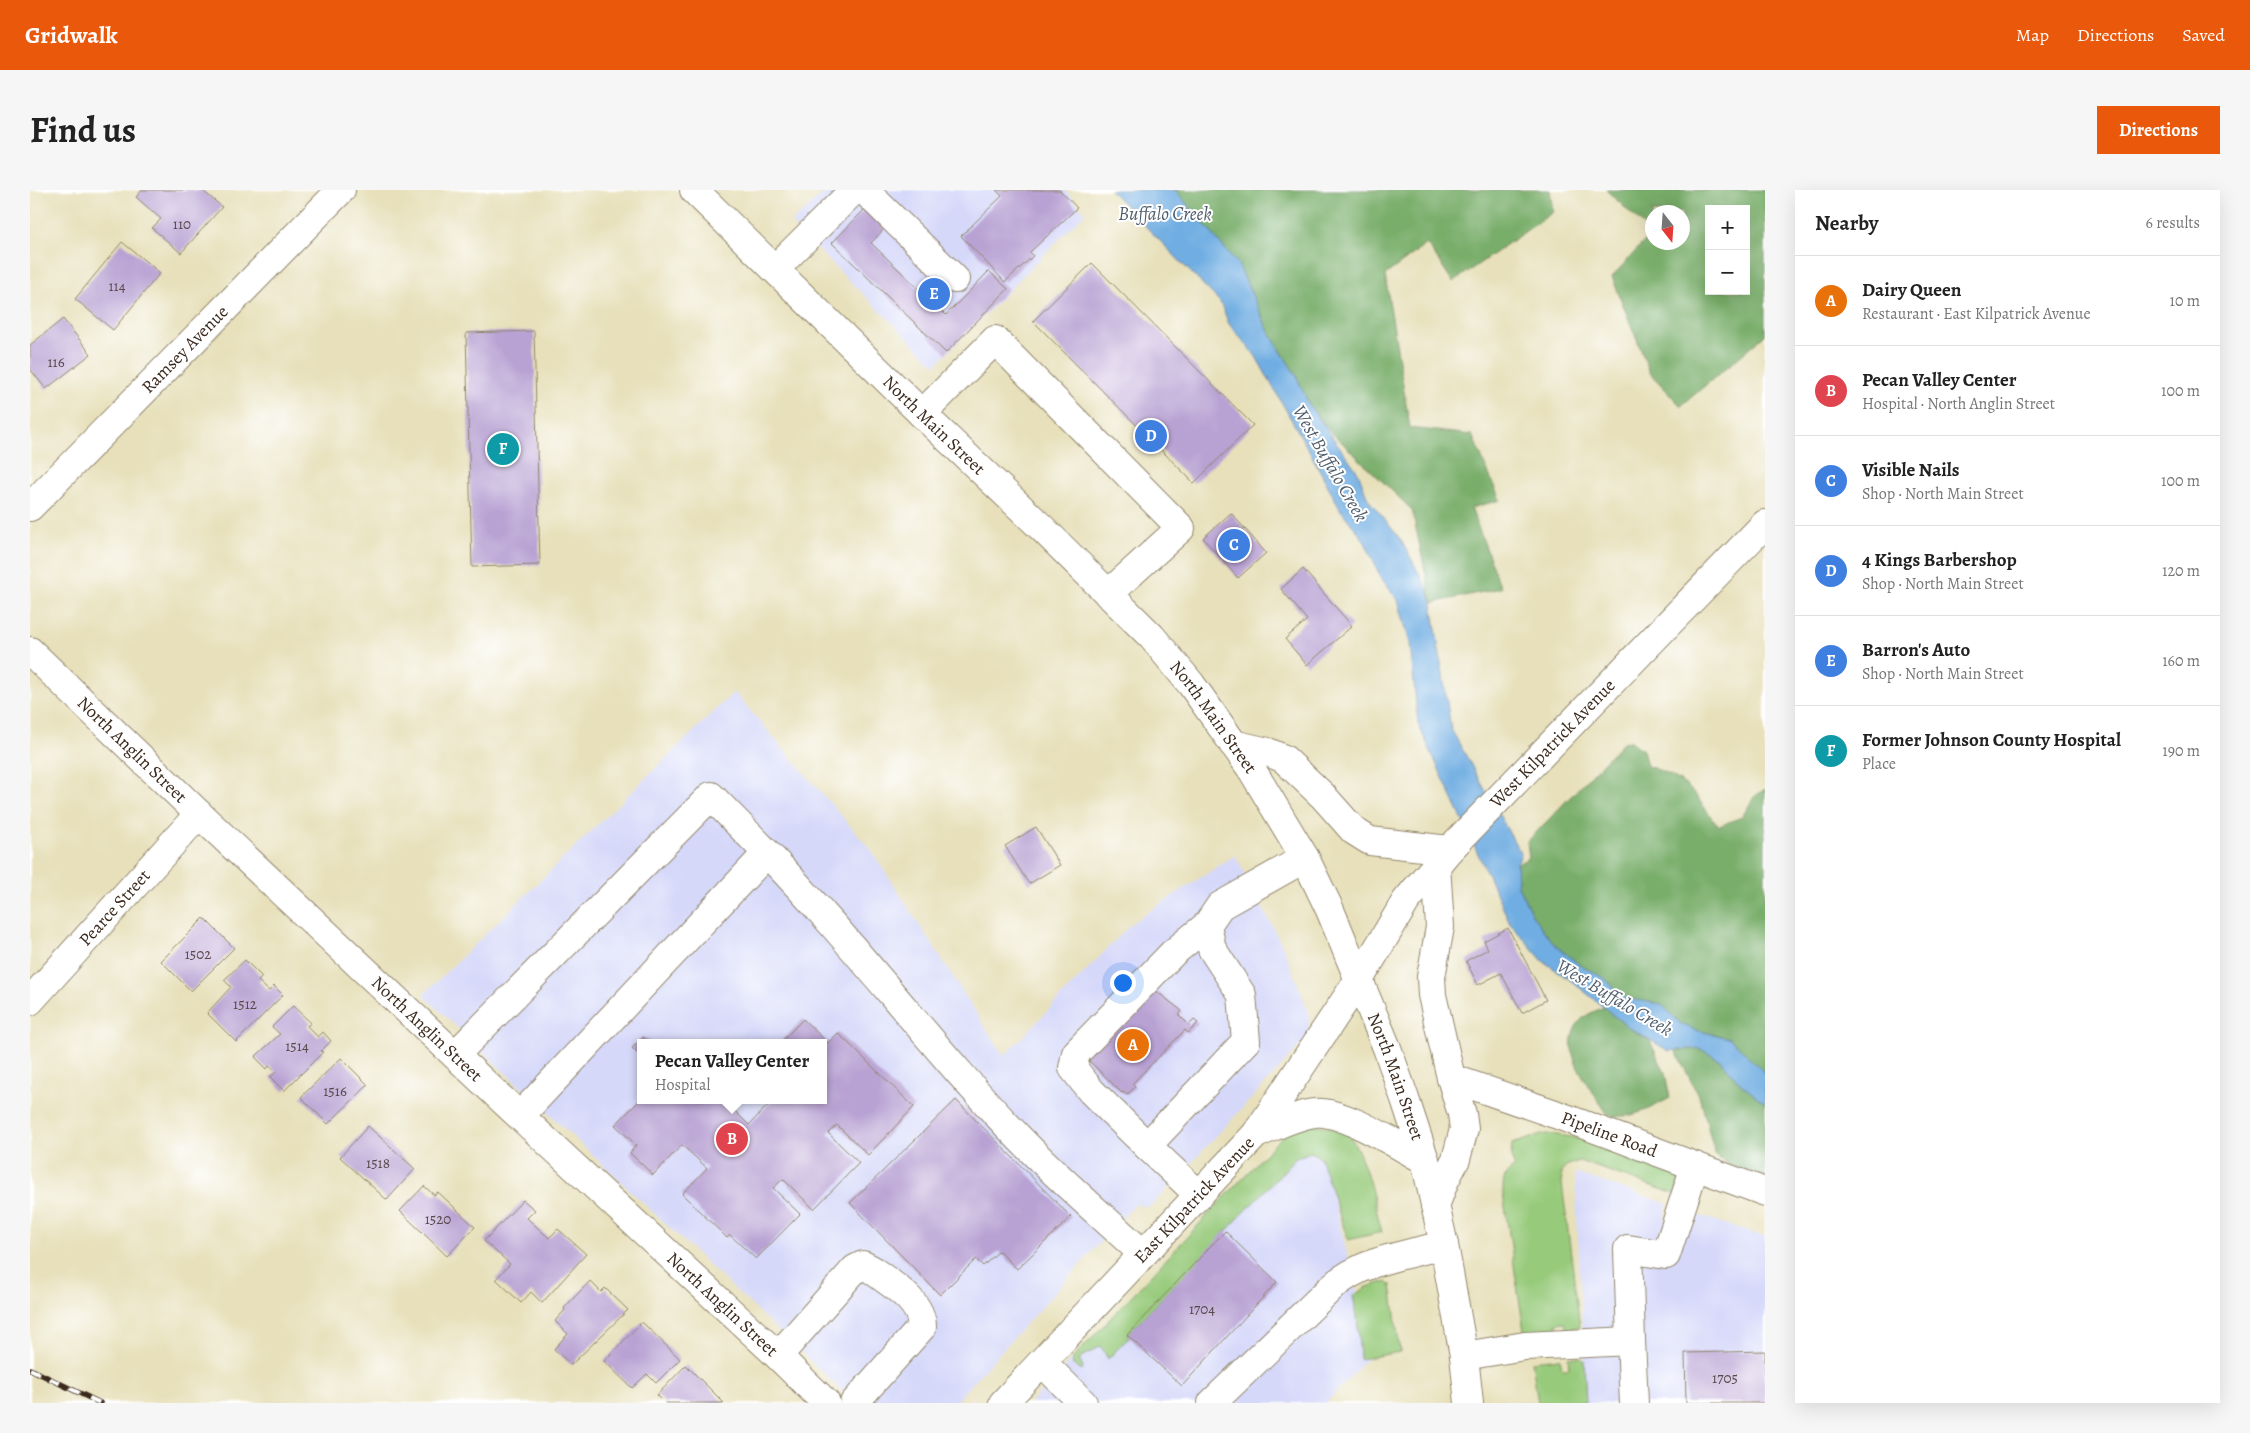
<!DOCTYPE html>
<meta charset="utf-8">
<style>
:root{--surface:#fff;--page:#f6f6f6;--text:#222;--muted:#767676;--line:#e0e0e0;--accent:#ea580c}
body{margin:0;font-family:Alegreya,serif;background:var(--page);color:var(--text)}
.controls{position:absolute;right:15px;top:15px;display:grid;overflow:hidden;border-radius:0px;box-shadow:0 5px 20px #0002}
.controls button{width:45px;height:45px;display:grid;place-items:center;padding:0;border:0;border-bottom:1px solid var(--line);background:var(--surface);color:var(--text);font:25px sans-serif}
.compass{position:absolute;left:1615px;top:15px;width:45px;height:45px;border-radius:50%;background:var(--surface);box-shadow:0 5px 20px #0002;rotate:163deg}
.you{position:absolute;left:1092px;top:792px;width:18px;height:18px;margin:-12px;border:4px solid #fff;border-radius:50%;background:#1a73e8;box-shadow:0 0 0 8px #1a73e833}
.badge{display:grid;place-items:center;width:32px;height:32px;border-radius:50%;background:var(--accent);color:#fff;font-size:16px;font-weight:700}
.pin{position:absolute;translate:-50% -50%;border:2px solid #fff;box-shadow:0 1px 5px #0006}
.popup{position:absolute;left:607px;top:849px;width:190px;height:65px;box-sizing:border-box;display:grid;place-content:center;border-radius:0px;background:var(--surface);filter:drop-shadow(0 1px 4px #0005);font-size:16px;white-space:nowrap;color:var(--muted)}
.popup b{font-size:19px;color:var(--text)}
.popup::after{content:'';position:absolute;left:50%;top:100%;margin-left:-10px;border:10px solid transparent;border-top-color:var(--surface)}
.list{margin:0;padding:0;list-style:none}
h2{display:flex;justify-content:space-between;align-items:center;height:65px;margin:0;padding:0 20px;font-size:21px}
h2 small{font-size:16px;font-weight:400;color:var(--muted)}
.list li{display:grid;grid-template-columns:32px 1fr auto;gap:15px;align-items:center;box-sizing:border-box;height:90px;padding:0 20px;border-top:1px solid var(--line)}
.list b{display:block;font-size:19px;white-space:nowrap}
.list p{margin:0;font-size:16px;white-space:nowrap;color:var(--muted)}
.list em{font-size:16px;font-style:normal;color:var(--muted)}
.map{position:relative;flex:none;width:1735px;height:1213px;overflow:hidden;border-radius:0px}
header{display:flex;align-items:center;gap:30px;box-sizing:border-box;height:70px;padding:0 25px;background:var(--accent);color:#fff}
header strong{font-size:24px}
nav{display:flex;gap:28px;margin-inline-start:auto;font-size:18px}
.intro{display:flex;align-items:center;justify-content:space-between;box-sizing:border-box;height:120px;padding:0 30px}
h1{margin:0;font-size:35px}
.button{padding:12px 22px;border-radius:0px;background:var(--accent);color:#fff;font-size:18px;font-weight:700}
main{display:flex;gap:30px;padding:0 30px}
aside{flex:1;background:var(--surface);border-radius:0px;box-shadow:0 5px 20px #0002}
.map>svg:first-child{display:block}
.built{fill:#d5d8f9;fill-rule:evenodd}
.green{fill:#97ca7a;stroke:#697a4c}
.forest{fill:#79ae6a;stroke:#5a6c44;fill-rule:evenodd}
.water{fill:#70ade2;stroke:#566c80}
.building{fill:#b8a1d3}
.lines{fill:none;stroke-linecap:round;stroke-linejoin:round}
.minor-casing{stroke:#91856c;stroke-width:30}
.major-casing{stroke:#91856c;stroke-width:30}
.minor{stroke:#fff;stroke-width:28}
.major{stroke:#fff;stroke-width:28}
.rail-casing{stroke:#3b2a1e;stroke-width:5.5}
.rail{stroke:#fff;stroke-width:4;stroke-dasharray:11;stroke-linecap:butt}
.labels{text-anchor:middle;stroke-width:4;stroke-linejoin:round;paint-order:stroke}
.number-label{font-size:15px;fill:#5a484b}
.street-label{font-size:18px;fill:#3b2a1e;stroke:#fff}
.water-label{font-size:19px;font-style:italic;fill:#505e6c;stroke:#fff}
</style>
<header>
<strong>Gridwalk</strong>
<nav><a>Map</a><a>Directions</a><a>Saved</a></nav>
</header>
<div class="intro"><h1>Find us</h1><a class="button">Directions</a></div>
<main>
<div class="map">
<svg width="1735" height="1213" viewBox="0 0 1735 1213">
<rect width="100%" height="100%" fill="#fff"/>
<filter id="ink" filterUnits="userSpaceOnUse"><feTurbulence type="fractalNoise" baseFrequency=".02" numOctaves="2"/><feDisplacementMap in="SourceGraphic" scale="10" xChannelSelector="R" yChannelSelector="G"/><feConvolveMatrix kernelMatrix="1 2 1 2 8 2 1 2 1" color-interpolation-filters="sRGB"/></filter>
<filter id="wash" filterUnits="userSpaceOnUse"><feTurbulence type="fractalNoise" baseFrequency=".0096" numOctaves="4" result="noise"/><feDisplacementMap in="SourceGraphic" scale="20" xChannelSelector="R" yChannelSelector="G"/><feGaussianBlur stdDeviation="1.12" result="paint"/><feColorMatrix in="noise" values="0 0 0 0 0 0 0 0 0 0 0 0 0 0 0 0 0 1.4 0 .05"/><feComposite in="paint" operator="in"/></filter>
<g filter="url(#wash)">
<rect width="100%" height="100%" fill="#e7e0ba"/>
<path class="built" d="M 797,0 L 1035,0 L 1055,23 L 905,175 L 761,33 Z
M 704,502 L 841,660 L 974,866 L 1103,732 L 1205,665 L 1254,759 L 1279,823 L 1279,845 L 1261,866 L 1123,1014 L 1117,1017 L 1105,1014 L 924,1213 L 825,1213 L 393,805 ZM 611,853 L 793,853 L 793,910 L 611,910 Z
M 1254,944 L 1291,958 L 1332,1124 L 1336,1170 L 1296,1213 L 1000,1213 Z
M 1545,983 L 1638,1014 L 1634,1030 L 1659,1040 L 1665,1024 L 1735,1047 L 1735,1213 L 1556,1213 Z"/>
<path class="green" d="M 1272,932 L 1298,937 L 1309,942 L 1312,937 C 1336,960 1343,1010 1352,1042 L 1318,1050 L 1290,967 L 1280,962 L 1266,968 L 1097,1145 L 1099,1147 L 1078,1169 L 1071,1156 L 1049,1169 L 1053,1178 L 1052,1181 L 1042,1174 L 1042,1169 L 1256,942 Z
M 1515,944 C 1561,946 1607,968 1651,984 L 1645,1004 L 1549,971 L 1536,976 L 1531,982 L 1532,993 L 1550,1137 L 1536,1139 L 1535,1132 L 1527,1133 L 1527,1140 L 1502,1144 L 1494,1141 L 1473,1004 C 1473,990 1473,985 1485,977 L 1481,967 L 1482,954 Z
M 1357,1091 L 1361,1095 L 1370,1162 L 1330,1169 L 1327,1126 L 1323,1106 L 1337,1097 Z
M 1538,1167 L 1549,1167 L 1554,1170 L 1556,1213 L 1508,1213 L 1502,1171 L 1530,1168 L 1532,1178 L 1539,1178 Z"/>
<path class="forest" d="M 1144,0 L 1520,0 L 1523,22 L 1423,92 L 1397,54 L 1355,85 L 1380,238 L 1442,245 L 1470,310 L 1441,318 L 1471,398 L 1402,413 L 1382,320 L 1300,241 L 1279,215 L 1267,187 L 1239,142 L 1208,74 Z
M 1576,0 L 1735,0 L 1735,145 L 1651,216 L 1620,183 L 1582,87 L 1622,43 ZM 1679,19 L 1716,19 L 1716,101 L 1679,101 ZM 1652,22 L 1652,52 L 1622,52 L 1622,22 Z
M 1601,551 L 1613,560 L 1617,576 C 1633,581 1651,589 1662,601 C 1672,612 1678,625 1689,636 L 1712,627 L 1724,607 L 1735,599 L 1735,883 L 1700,848 L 1665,840 L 1651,834 L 1631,814 L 1595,808 L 1573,787 L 1551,776 L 1522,752 L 1503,726 L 1488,696 L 1487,674 L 1499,668 L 1497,652 L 1593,552 Z
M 1574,817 L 1598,837 L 1620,851 L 1635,883 L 1640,908 C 1619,919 1601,930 1578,925 C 1562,899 1522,857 1553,828 C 1559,823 1568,820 1574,817 Z
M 1669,858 L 1690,870 L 1712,895 L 1735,913 L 1735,988 L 1699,975 L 1685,964 L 1671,911 L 1646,861 Z"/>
<path class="water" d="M 1080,0 L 1145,0 L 1208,74 L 1239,142 L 1267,187 L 1279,215 L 1328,282 L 1338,309 L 1371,350 L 1397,398 L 1402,413 L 1421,539 L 1491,664 L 1487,674 L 1488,696 L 1503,726 L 1522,752 L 1551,776 L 1573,787 L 1595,808 L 1631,814 L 1651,834 L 1665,840 L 1700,848 L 1735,883 L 1735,913 L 1712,895 L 1690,870 L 1669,858 L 1639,861 L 1598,837 L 1544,793 L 1513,771 L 1480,733 L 1388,534 L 1380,453 L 1368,410 L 1351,388 L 1334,350 L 1310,319 L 1287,275 L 1225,165 L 1199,134 L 1190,112 Z"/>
<g id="blocks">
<path class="building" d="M 112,0 L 172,0 L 192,17 L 151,63 L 122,38 L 131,29 L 106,7 Z
M 966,0 L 1030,0 L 1047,18 L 1000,62 L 1003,66 L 975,92 L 931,46 L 972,6 Z
M 836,18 L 856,37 L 841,53 L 916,125 L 959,81 L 978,99 L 916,163 L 802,53 Z
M 92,52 L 130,83 L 83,140 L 45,109 Z
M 1062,73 L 1223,235 L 1164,293 L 1003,131 Z
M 33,129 L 61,164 L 16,199 L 0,179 L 0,155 Z
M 504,141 L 510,375 L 442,377 L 436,143 Z
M 1201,323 L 1236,363 L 1208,388 L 1173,348 Z
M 1273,379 L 1322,436 L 1277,475 L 1255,449 L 1277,430 L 1251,399 Z
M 1006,637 L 1030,675 L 999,694 L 975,656 Z
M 174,728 L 204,758 L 161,801 L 131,771 Z
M 1478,738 L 1516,810 L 1492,823 L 1471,783 L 1448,795 L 1436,771 L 1458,759 L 1454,751 Z
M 215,770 L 232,787 L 228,791 L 239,801 L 244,796 L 253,805 L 206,852 L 177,823 L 201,797 L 194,790 Z
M 1125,793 L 1130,797 L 1126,801 L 1152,821 L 1149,825 L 1159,835 L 1164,830 L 1168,833 L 1158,843 L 1155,840 L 1102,894 L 1105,897 L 1097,905 L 1093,902 L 1092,903 L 1054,866 Z
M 263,816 L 281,833 L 277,836 L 288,847 L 293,842 L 301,851 L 291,861 L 293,862 L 254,901 L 240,887 L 246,882 L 239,876 L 237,879 L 225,867 L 250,844 L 242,837 Z
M 773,829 L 798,853 L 808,843 L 884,917 L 838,965 L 807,935 L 798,943 L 829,973 L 784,1019 L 753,989 L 743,998 L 770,1024 L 726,1069 L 700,1045 L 697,1048 L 652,1004 L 677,978 L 652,955 L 623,985 L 600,963 L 606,955 L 585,935 L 610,910 L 694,910 L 719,935 L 743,910 L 793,910 L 793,853 L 750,853 Z
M 613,847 L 620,853 L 611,853 L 611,867 L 602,858 Z
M 311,868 L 338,895 L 298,934 L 271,907 Z
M 926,910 L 1041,1027 L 987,1079 L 969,1061 L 953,1076 L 946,1069 L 910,1105 L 820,1013 Z
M 338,936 L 385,979 L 357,1010 L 310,967 Z
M 394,996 L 404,1005 L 408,1002 L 445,1037 L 417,1066 L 370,1021 Z
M 493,1010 L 505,1020 L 497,1028 L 519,1048 L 528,1039 L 556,1064 L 512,1113 L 501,1102 L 491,1113 L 466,1089 L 480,1074 L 454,1051 Z
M 1195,1041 L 1247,1092 L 1152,1196 L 1097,1145 Z
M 560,1091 L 571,1102 L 575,1098 L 598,1120 L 541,1175 L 524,1159 L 538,1144 L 525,1131 L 535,1120 L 534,1118 Z
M 612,1132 L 650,1169 L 626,1193 L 617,1184 L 602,1198 L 574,1171 Z
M 1735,1161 L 1735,1213 L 1656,1213 L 1655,1163 Z
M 656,1175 L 694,1213 L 635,1213 L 627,1205 Z"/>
</g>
</g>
<g filter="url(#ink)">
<use href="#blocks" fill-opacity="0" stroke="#91856c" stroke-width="1"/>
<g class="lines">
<g class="minor-casing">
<g id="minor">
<path d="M 834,0 L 925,89"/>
<path d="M 745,79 L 824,0"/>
<path d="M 892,224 L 965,150 L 1151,338 L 1078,404"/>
<path id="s1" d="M 0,317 L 311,0"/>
<path id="s2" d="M 0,461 L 169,624 L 480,917 L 745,1163 L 796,1213"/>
<path d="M 737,663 C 826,755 902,858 991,950 C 1030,990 1072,1026 1113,1064"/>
<path id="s3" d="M 0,811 L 169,624"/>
<path d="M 425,865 L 681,606 L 737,663 L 490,926"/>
<path id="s4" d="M 1421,888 L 1525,924 L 1735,1002"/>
<path d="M 1117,956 L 1061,901 L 1043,878 L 1046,863 L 1143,763 L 1177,735"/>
<path d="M 1169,1005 L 1117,956 L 1216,851 L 1212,805 L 1182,759 L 1177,735 L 1190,716 L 1275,668"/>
<path d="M 1601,1151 L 1598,1059 L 1636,1065 L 1665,976"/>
<path d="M 748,1166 L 825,1079 L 833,1075 L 841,1079 C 860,1094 892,1110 892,1137 L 824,1213"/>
<path d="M 1434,1166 L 1495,1156 L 1601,1151 L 1604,1213"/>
<path d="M 1012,1172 L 1053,1213"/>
<path id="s5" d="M 973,1213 L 1226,944 L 1330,788"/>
<path d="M 1182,1213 L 1302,1097 C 1333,1070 1375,1065 1414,1055"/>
</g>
</g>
<g class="major-casing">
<g id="major">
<path id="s6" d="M 664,0 L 892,224 L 1012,338 L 1122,447 L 1161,494 L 1222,580 L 1275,668 L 1300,720 L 1357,858 L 1375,909 L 1395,970 L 1414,1055 L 1434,1166 L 1439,1213"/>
<path d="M 1203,554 L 1238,562 L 1254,569 L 1293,606 L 1324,641 L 1340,651 L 1419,660"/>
<path id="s7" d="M 1330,788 L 1376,711 L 1419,660 L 1735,334"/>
<path d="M 1226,944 C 1244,937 1265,925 1285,923 C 1311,919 1370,957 1395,970"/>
<path d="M 1405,1016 L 1415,990 L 1426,969 L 1434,939 L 1432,924 L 1421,888 L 1402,805 L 1401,787 L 1410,737 L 1406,675"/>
</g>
</g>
<use href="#minor" class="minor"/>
<use href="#major" class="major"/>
<g class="rail-casing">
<path id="rail" d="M 0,1179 L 70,1213"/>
</g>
<use href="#rail" class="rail"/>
</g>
</g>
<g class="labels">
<g class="number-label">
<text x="152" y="39">110</text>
<text x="87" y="101">114</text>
<text x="26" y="177">116</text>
<text x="168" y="769">1502</text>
<text x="215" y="819">1512</text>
<text x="267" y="861">1514</text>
<text x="305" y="906">1516</text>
<text x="348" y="978">1518</text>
<text x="408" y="1034">1520</text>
<text x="1172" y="1124">1704</text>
<text x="1695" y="1193">1705</text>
</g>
<g class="street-label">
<text dy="6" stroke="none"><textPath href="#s1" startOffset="221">Ramsey Avenue</textPath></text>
<text dy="6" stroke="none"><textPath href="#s6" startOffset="336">North Main Street</textPath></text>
<text dy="6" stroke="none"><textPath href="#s6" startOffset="741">North Main Street</textPath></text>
<text dy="6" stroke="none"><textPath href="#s7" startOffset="305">West Kilpatrick Avenue</textPath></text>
<text dy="6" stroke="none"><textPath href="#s2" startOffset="142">North Anglin Street</textPath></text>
<text dy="6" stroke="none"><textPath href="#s3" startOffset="126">Pearce Street</textPath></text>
<text dy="6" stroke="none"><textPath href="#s2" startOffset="548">North Anglin Street</textPath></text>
<text dy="6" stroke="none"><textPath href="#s6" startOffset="1146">North Main Street</textPath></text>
<text dy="6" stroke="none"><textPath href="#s4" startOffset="168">Pipeline Road</textPath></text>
<text dy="6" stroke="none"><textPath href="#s5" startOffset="279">East Kilpatrick Avenue</textPath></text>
<text dy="6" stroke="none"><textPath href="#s2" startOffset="952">North Anglin Street</textPath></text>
</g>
<g class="water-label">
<text x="1135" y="30">Buffalo Creek</text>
<text transform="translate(1301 273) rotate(60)" y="7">West Buffalo Creek</text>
<text transform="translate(1585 807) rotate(31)" y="7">West Buffalo Creek</text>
</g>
</g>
</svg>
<div class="controls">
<button>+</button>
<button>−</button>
</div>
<svg class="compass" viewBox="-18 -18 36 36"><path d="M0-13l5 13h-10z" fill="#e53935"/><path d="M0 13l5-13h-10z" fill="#767676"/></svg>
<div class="you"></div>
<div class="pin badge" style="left:1103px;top:855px;background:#e8710a">A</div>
<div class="pin badge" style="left:702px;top:949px;background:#e0444e">B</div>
<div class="popup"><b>Pecan Valley Center</b>Hospital</div>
<div class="pin badge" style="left:1204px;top:355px;background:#3f7fe0">C</div>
<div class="pin badge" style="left:1121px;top:246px;background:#3f7fe0">D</div>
<div class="pin badge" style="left:904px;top:104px;background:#3f7fe0">E</div>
<div class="pin badge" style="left:473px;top:259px;background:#0f9aa8">F</div>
</div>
<aside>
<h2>Nearby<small>6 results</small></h2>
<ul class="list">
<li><span class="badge" style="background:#e8710a">A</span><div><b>Dairy Queen</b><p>Restaurant · East Kilpatrick Avenue</p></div><em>10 m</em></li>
<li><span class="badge" style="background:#e0444e">B</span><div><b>Pecan Valley Center</b><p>Hospital · North Anglin Street</p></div><em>100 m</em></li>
<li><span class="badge" style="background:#3f7fe0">C</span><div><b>Visible Nails</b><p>Shop · North Main Street</p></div><em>100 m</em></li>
<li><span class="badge" style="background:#3f7fe0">D</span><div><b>4 Kings Barbershop</b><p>Shop · North Main Street</p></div><em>120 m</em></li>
<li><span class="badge" style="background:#3f7fe0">E</span><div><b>Barron's Auto</b><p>Shop · North Main Street</p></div><em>160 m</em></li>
<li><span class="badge" style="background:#0f9aa8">F</span><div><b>Former Johnson County Hospital</b><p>Place</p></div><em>190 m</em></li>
</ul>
</aside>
</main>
